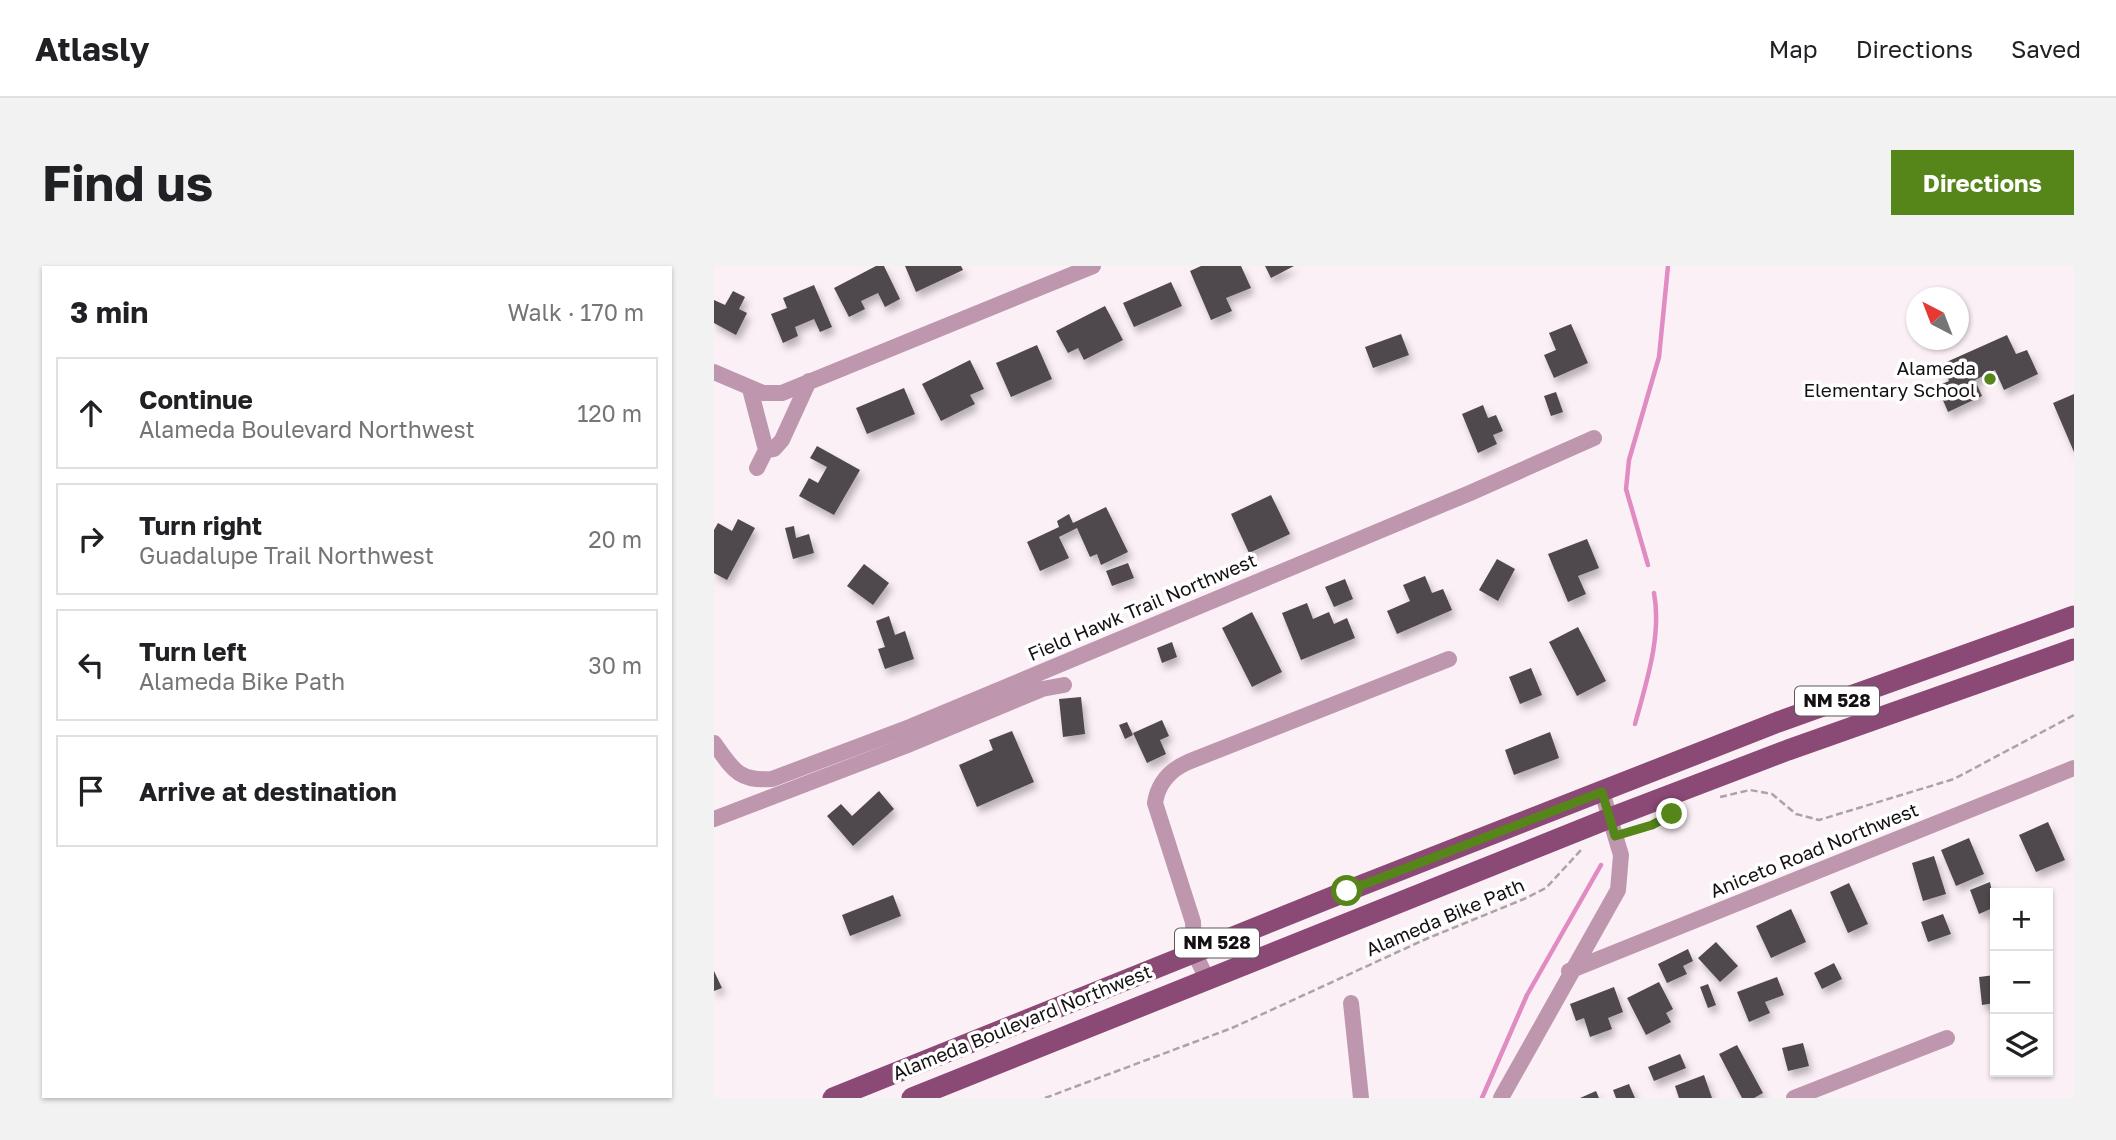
<!DOCTYPE html>
<meta charset="utf-8">
<style>
:root{--surface:#fff;--page:#f2f2f2;--text:#202124;--muted:#757577;--line:#e0e0e0;--accent:#568619}
body{margin:0;font-family:"Golos Text",sans-serif;background:var(--page);color:var(--text)}
.controls{position:absolute;right:21px;bottom:21px;display:grid;overflow:hidden;border-radius:0px;box-shadow:0 2px 5px #0004}
.controls button{width:63px;height:63px;display:grid;place-items:center;padding:0;border:0;border-bottom:2px solid var(--line);background:var(--surface);color:var(--text);font:35px sans-serif}
.compass{position:absolute;left:1192px;top:21px;width:63px;height:63px;border-radius:50%;background:var(--surface);box-shadow:0 2px 5px #0004;rotate:318deg}
.stop{position:absolute;width:21px;height:21px;margin:-16px;border:5px solid #568619;border-radius:50%;background:#fff}
.stop.end{background:#568619;border-color:#fff;box-shadow:0 2px 7px #0008}
.list{margin:0;padding:0;list-style:none}
h2{display:flex;justify-content:space-between;align-items:center;height:91px;margin:0;padding:0 28px;font-size:30px}
h2 small{font-size:23px;font-weight:400;color:var(--muted)}
.list li{display:grid;grid-template-columns:46px 1fr auto;gap:21px;align-items:center;box-sizing:border-box;height:112px;margin:0 14px 14px;padding:0 14px;border:2px solid var(--line);border-radius:0px}
.list b{display:block;font-size:26px;white-space:nowrap}
.list p{margin:0;font-size:23px;white-space:nowrap;color:var(--muted)}
.list em{font-size:23px;font-style:normal;color:var(--muted)}
.icon{flex:none;width:38px;height:38px;fill:none;stroke:currentColor;stroke-width:2;stroke-linecap:round;stroke-linejoin:round}
.map{position:relative;flex:none;width:1360px;height:832px;overflow:hidden;border-radius:0px}
header{display:flex;align-items:center;gap:42px;box-sizing:border-box;height:98px;padding:0 35px;background:var(--surface);border-bottom:2px solid var(--line)}
header strong{font-size:33px}
nav{display:flex;gap:38px;margin-inline-start:auto;font-size:24px}
.intro{display:flex;align-items:center;justify-content:space-between;box-sizing:border-box;height:168px;padding:0 42px}
h1{margin:0;font-size:49px}
.button{padding:18px 32px;border-radius:0px;background:var(--accent);color:#fff;font-size:24px;font-weight:700}
main{display:flex;gap:42px;padding:0 42px}
aside{flex:1;background:var(--surface);border-radius:0px;box-shadow:0 2px 5px #0004}
.map>svg:first-child{display:block}
.lines{fill:none;stroke-linecap:round;stroke-linejoin:round}
.stream{stroke:#e08bc2;stroke-width:4.5}
.building{fill:#50484d;filter:url(#shadow)}
.path{stroke:#aba3a7;stroke-width:2.5;stroke-dasharray:7 3.5;stroke-linecap:butt}
.minor{stroke:#be97af;stroke-width:16}
.major{stroke:#8b4975;stroke-width:21}
.route{stroke:#568619;stroke-width:9}
.poi-dot{fill:#568619;stroke:#fff;stroke-width:2.5}
.labels{text-anchor:middle;stroke-width:7;stroke-linejoin:round;paint-order:stroke}
.shield{fill:#fff;stroke:#5b585a;stroke-width:2}
.shield-label{font-size:18px;font-weight:bold;fill:#151113}
.poi-label{font-size:19px;fill:#151113;stroke:#fff;text-anchor:end}
.street-label{font-size:19px;fill:#151113;stroke:#fff}
</style>
<header>
<strong>Atlasly</strong>
<nav><a>Map</a><a>Directions</a><a>Saved</a></nav>
</header>
<div class="intro"><h1>Find us</h1><a class="button">Directions</a></div>
<main>
<aside>
<h2>3 min<small>Walk · 170 m</small></h2>
<ul class="list">
<li><svg class="icon" aria-label="ahead" viewBox="0 0 24 24"><path d="M12 20V5M6 11l6-6 6 6"/></svg><div><b>Continue</b><p>Alameda Boulevard Northwest</p></div><em>120 m</em></li>
<li><svg class="icon" aria-label="right" viewBox="0 0 24 24"><path d="M7 20v-9h11M14 6l5 5-5 5"/></svg><div><b>Turn right</b><p>Guadalupe Trail Northwest</p></div><em>20 m</em></li>
<li><svg class="icon" aria-label="left" viewBox="0 0 24 24"><path d="M17 20v-9H6M10 6l-5 5 5 5"/></svg><div><b>Turn left</b><p>Alameda Bike Path</p></div><em>30 m</em></li>
<li><svg class="icon" aria-label="arrive" viewBox="0 0 24 24"><path d="M6 21V4h12l-3 4 3 4H6"/></svg><div><b>Arrive at destination</b></div></li>
</ul>
</aside>
<div class="map">
<svg width="1360" height="832" viewBox="0 0 1360 832">
<defs>
<filter id="shadow"><feDropShadow dx="3.5" dy="6" stdDeviation="3.5" flood-color="#0004"/></filter>
</defs>
<rect width="100%" height="100%" fill="#fbf0f6"/>
<g class="lines">
<path class="stream" d="M 934,299 L 912,223 L 915,194 L 945,91 L 954,0
M 921,458 C 932,417 948,370 940,327
M 768,832 L 813,729 L 887,599"/>
</g>
<path class="building" d="M 162,0 L 170,0 L 186,33 L 171,41 L 164,27 L 147,35 L 151,43 L 135,51 L 120,22 Z
M 191,0 L 247,0 L 249,4 L 202,26 Z
M 487,0 L 527,0 L 537,22 L 512,32 L 518,45 L 497,54 L 476,5 Z
M 551,0 L 580,0 L 557,12 Z
M 457,16 L 468,40 L 420,61 L 409,37 Z
M 100,19 L 118,61 L 106,66 L 100,53 L 81,61 L 84,70 L 69,77 L 57,48 L 73,42 L 69,32 Z
M 19,25 L 31,31 L 25,43 L 33,47 L 22,69 L 0,57 L 0,34 L 11,39 Z
M 391,40 L 409,74 L 370,94 L 364,82 L 354,87 L 342,65 Z
M 857,58 L 874,97 L 840,112 L 830,89 L 842,84 L 835,67 Z
M 687,68 L 695,89 L 659,102 L 651,81 Z
M 1293,69 L 1302,88 L 1313,84 L 1324,108 L 1290,124 L 1281,104 L 1261,114 L 1268,130 L 1234,146 L 1223,120 L 1235,115 L 1228,98 Z
M 323,79 L 338,113 L 297,131 L 282,97 Z
M 256,94 L 270,123 L 256,129 L 261,138 L 227,155 L 208,118 Z
M 190,122 L 201,148 L 153,168 L 142,142 Z
M 842,126 L 849,146 L 837,150 L 830,130 Z
M 1360,128 L 1360,186 L 1339,137 Z
M 769,139 L 774,152 L 782,149 L 789,165 L 779,169 L 783,178 L 764,187 L 748,148 Z
M 103,180 L 146,204 L 120,249 L 85,230 L 95,212 L 104,217 L 113,201 L 96,192 Z
M 557,229 L 576,268 L 535,287 L 517,248 Z
M 392,241 L 414,286 L 387,299 L 383,288 L 376,291 L 363,262 L 345,271 L 355,292 L 326,305 L 313,276 L 345,261 L 343,255 L 355,248 L 359,257 Z
M 24,253 L 41,262 L 13,314 L 0,307 L 0,264 L 4,257 L 18,265 Z
M 80,260 L 82,272 L 95,268 L 100,287 L 79,293 L 71,262 Z
M 873,273 L 885,302 L 864,310 L 872,328 L 854,336 L 834,288 Z
M 783,293 L 801,303 L 784,335 L 765,324 Z
M 414,297 L 420,312 L 398,320 L 392,305 Z
M 150,298 L 175,317 L 159,339 L 133,320 Z
M 711,310 L 718,327 L 729,323 L 738,344 L 683,368 L 673,345 L 696,335 L 689,319 Z
M 631,313 L 639,333 L 620,341 L 611,321 Z
M 593,337 L 599,353 L 615,346 L 620,358 L 633,352 L 641,372 L 587,394 L 568,347 Z
M 538,346 L 568,406 L 538,421 L 508,362 Z
M 175,350 L 181,369 L 191,365 L 200,393 L 171,403 L 164,383 L 171,381 L 162,355 Z
M 864,361 L 892,415 L 863,430 L 835,376 Z
M 458,376 L 463,391 L 448,397 L 443,382 Z
M 817,402 L 828,429 L 806,438 L 795,411 Z
M 367,431 L 371,468 L 349,471 L 345,433 Z
M 448,454 L 455,470 L 446,474 L 452,488 L 433,497 L 419,467 Z
M 413,456 L 419,469 L 411,473 L 405,459 Z
M 298,465 L 320,516 L 263,541 L 245,499 L 279,484 L 275,474 Z
M 836,466 L 845,492 L 800,509 L 791,484 Z
M 165,525 L 180,543 L 139,580 L 113,550 L 127,538 L 138,550 Z
M 1334,556 L 1351,594 L 1322,606 L 1305,569 Z
M 1255,572 L 1270,608 L 1242,620 L 1227,584 Z
M 1220,590 L 1232,628 L 1209,635 L 1198,597 Z
M 1276,616 L 1281,641 L 1265,648 L 1256,624 Z
M 1135,617 L 1154,658 L 1134,667 L 1116,626 Z
M 179,629 L 187,650 L 136,670 L 128,649 Z
M 1077,643 L 1092,676 L 1057,692 L 1042,660 Z
M 1229,648 L 1237,668 L 1214,676 L 1207,656 Z
M 1002,676 L 1024,700 L 1006,716 L 984,692 Z
M 974,683 L 979,695 L 969,700 L 973,708 L 953,717 L 944,698 Z
M 1120,697 L 1128,713 L 1108,723 L 1100,707 Z
M 0,705 L 8,722 L 0,725 Z
M 1281,709 L 1281,737 L 1268,739 L 1265,711 Z
M 1063,711 L 1070,729 L 1051,736 L 1056,747 L 1035,756 L 1023,726 Z
M 945,716 L 959,743 L 952,747 L 957,756 L 932,769 L 913,732 Z
M 994,718 L 1002,739 L 994,742 L 986,721 Z
M 900,721 L 909,746 L 894,752 L 898,763 L 876,771 L 870,752 L 862,755 L 856,738 Z
M 1089,777 L 1095,800 L 1074,805 L 1068,782 Z
M 1023,779 L 1049,827 L 1040,832 L 1028,832 L 1005,788 Z
M 966,788 L 972,802 L 940,815 L 934,801 Z
M 990,809 L 998,832 L 965,832 L 961,820 Z
M 915,818 L 921,832 L 902,832 L 899,824 Z
M 882,825 L 885,832 L 866,832 Z"/>
<g class="lines">
<path class="path" d="M 1006,531 L 1036,524 L 1058,528 L 1082,548 L 1105,554 L 1240,513 L 1360,449
M 915,566 L 951,552
M 331,832 L 518,762 L 712,673 L 810,633 L 832,622 L 867,584"/>
<path class="minor" d="M 0,106 L 49,127 L 68,127 L 379,0
M 36,123 L 52,184 L 43,202
M 52,184 L 60,183 L 68,174 L 95,115
M 0,477 C 18,502 24,516 58,513 L 196,461 L 756,227 L 880,172
M 0,553 L 191,480 L 328,423 L 350,419
M 855,705 L 1360,502
M 493,713 L 480,686 L 479,656 L 441,537 C 444,517 456,504 474,496 L 735,393
M 637,737 L 647,832
M 787,832 L 904,624 L 907,589 L 888,526
M 1080,832 L 1233,772"/>
<path class="major" d="M 119,832 L 633,625 L 1064,456 L 1360,350
M 198,832 L 896,552 L 1074,484 L 1360,383"/>
</g>
<g class="lines">
<path class="route" d="M 633,625 L 888,526 L 901,570 L 938,559 L 958,548"/>
</g>
<circle class="poi-dot" cx="1276" cy="113" r="7"/>
<g class="labels">
<g class="shield">
<rect x="1081" y="420.5" width="84" height="29" rx="5"/>
<rect x="461" y="662.5" width="84" height="29" rx="5"/>
</g>
<g class="shield-label">
<text x="1123" y="441">NM 528</text>
<text x="503" y="683">NM 528</text>
</g>
<g class="poi-label">
<text x="1262" y="109">Alameda<tspan x="1262" dy="22">Elementary School</tspan></text>
</g>
<g class="street-label">
<text transform="translate(428 341) rotate(-23)" y="7">Field Hawk Trail Northwest</text>
<text transform="translate(1100 584) rotate(-22)" y="7">Aniceto Road Northwest</text>
<text transform="translate(731 651) rotate(-23)" y="7">Alameda Bike Path</text>
<text transform="translate(308 756) rotate(-22)" y="7">Alameda Boulevard Northwest</text>
</g>
</g>
</svg>
<div class="controls">
<button>+</button>
<button>−</button>
<button><svg class="icon" aria-label="layers" viewBox="0 0 24 24"><path d="M12 4l9 5-9 5-9-5zM3 14l9 5 9-5"/></svg></button>
</div>
<svg class="compass" viewBox="-18 -18 36 36"><path d="M0-13l5 13h-10z" fill="#e53935"/><path d="M0 13l5-13h-10z" fill="#757577"/></svg>
<div class="stop" style="left:633px;top:625px"></div>
<div class="stop end" style="left:958px;top:548px"></div>
</div>
</main>
